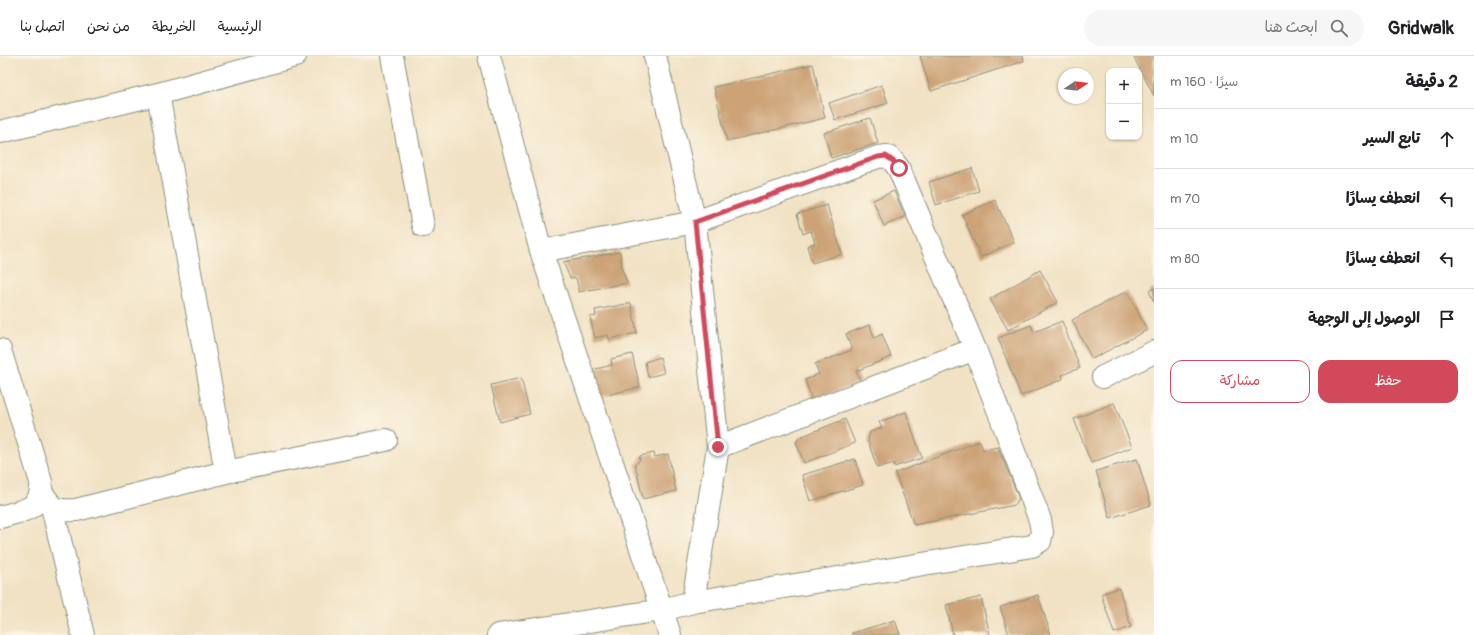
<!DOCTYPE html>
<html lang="ar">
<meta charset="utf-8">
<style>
:root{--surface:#fff;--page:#f6f6f6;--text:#202124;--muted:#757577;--line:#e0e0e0;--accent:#d1495b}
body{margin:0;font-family:Pangolin,"Playpen Sans Arabic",sans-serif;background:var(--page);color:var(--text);direction:rtl}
.controls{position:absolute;right:12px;top:12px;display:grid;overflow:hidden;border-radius:8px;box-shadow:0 1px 3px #0004}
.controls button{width:36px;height:36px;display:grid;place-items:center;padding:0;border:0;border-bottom:1px solid var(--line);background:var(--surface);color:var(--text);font:20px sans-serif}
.compass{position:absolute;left:1058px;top:12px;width:36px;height:36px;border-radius:50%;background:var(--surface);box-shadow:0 1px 3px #0004;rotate:77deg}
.stop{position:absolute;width:12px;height:12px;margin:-9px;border:3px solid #d1495b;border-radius:50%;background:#fff}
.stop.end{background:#d1495b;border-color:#fff;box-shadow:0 1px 4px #0008}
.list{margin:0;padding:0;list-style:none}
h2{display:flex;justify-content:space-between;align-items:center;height:52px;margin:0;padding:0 16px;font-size:17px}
h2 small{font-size:13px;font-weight:400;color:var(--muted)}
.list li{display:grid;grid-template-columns:26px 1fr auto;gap:12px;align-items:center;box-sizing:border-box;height:60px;padding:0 16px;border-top:1px solid var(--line)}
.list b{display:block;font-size:15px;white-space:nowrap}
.list em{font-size:13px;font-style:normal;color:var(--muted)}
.actions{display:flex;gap:8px;padding:12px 16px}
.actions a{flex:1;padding:9px 0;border:1px solid var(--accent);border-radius:12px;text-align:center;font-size:14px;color:var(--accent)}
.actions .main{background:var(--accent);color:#fff}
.icon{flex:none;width:22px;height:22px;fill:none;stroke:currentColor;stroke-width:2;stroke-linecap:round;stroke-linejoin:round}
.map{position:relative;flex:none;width:1154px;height:579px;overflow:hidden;direction:ltr}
header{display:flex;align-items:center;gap:24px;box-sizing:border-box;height:56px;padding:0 20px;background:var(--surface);border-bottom:1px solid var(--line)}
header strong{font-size:19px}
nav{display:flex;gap:22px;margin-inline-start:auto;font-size:14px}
.search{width:280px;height:36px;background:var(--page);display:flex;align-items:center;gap:10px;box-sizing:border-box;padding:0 14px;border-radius:22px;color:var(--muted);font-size:15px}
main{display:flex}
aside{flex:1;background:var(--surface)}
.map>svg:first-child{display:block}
.building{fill:#cca276}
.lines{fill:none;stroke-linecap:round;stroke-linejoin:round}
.street-casing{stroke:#88907c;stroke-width:24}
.street{stroke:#fff;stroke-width:22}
.route{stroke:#d1495b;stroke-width:5}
</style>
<header>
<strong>Gridwalk</strong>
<div class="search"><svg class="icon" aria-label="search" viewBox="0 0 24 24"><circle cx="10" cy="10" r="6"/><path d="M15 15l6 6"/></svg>ابحث هنا</div>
<nav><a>الرئيسية</a><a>الخريطة</a><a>من نحن</a><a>اتصل بنا</a></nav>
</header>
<main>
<aside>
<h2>2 دقيقة<small>سيرًا · 160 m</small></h2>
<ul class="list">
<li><svg class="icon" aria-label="ahead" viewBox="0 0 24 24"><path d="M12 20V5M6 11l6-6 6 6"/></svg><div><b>تابع السير</b></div><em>10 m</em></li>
<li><svg class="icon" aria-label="left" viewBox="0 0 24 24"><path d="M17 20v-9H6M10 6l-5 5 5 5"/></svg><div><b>انعطف يسارًا</b></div><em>70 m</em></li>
<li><svg class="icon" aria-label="left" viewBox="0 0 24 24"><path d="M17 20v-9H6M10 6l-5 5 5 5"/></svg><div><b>انعطف يسارًا</b></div><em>80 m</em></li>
<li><svg class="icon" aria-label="arrive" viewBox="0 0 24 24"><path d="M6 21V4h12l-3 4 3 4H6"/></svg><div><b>الوصول إلى الوجهة</b></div></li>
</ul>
<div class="actions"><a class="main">حفظ</a><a>مشاركة</a></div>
</aside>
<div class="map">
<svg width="1154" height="579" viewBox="0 0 1154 579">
<rect width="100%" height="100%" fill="#fcf5e5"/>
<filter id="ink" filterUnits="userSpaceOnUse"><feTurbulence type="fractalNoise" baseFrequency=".025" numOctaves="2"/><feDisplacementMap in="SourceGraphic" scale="8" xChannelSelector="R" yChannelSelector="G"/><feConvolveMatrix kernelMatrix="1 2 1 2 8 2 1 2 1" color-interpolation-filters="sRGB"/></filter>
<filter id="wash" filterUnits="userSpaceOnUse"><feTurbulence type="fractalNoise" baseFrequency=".012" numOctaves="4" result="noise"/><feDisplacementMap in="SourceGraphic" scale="16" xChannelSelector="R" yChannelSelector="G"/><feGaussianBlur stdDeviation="0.9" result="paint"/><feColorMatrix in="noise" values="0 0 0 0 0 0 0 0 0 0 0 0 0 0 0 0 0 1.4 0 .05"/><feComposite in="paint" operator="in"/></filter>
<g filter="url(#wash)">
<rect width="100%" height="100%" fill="#f1e2c4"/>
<g id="blocks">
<path class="building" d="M 920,0 L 1023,0 L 1024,5 L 931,35 Z
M 1133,0 L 1154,0 L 1154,40 Z
M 813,8 L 825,62 L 727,85 L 714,31 Z
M 882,29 L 888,47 L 835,64 L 829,47 Z
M 870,62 L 878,87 L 831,102 L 824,77 Z
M 972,112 L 979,135 L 936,149 L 929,126 Z
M 894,135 L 905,161 L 884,170 L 873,144 Z
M 995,144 L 1014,186 L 981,201 L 962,159 Z
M 827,149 L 842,198 L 812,207 L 807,190 L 815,187 L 811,175 L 803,178 L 797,158 Z
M 620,196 L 622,213 L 627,227 L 578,236 L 578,231 L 576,222 L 570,222 L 563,206 Z
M 1040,214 L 1058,246 L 1008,274 L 990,243 Z
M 1154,232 L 1154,246 L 1149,235 Z
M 1127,235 L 1147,274 L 1092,303 L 1072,264 Z
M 631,247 L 637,277 L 609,283 L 608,279 L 595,282 L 590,261 L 596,260 L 595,254 Z
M 1062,265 L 1080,312 L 1062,319 L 1063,323 L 1021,340 L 998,282 L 1031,269 L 1034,276 Z
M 870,269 L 874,282 L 882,278 L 891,301 L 856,315 L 861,326 L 812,344 L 805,324 L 819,318 L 815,308 L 852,294 L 846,278 Z
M 632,298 L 640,331 L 599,341 L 592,314 L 612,309 L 611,303 Z
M 660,301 L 664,317 L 648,321 L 645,306 Z
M 521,322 L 530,358 L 500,366 L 491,329 Z
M 1114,347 L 1132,391 L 1091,407 L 1074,363 Z
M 906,356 L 922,402 L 894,411 L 894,407 L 877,412 L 868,385 L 870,376 L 882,372 L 879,366 Z
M 845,363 L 855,387 L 804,407 L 796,386 L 800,381 Z
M 980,385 L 983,394 L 998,391 L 1019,442 L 1015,449 L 914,469 L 895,417 Z
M 654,397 L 655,401 L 668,398 L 676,435 L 643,443 L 635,408 L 639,405 L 640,400 Z
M 855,403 L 863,429 L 810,445 L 802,419 Z
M 1137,403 L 1151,449 L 1110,462 L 1096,415 Z
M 1119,532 L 1131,571 L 1114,577 L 1101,538 Z
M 1038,539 L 1051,579 L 1009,579 L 1000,551 Z
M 981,541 L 990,579 L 953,579 L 946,549 Z
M 895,564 L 900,579 L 852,579 L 852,577 Z"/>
</g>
</g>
<g filter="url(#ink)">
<use href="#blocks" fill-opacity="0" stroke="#88907c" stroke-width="1"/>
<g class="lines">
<g class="street-casing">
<path id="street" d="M 392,0 L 423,170
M 489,0 L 541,195 L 670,579
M 655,0 L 695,166 L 718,391 L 693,546
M 0,76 L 158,38 L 295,0
M 0,294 L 41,426 C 43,455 22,454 0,461
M 1103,321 L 1154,296
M 718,391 L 975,293
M 226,416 L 386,384
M 42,437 C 54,454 55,455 76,454 L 226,416 L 158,38
M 52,451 L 83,579
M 498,579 L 662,554 L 693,546 L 1032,490 L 1040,485 L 1042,476 L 1040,464 L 975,293 L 899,113 L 893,105 L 887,100 L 878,101 L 695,166 L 541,195"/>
</g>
<use href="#street" class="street"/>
</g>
</g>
<g class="lines" filter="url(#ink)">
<path class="route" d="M 718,391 L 695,166 L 878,101 L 886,100 L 893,105 L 899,112"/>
</g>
</svg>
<div class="controls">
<button>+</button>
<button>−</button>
</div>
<svg class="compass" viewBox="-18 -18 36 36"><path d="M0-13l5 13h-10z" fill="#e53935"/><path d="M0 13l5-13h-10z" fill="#757577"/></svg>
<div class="stop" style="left:899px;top:112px"></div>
<div class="stop end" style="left:718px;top:391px"></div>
</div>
</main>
